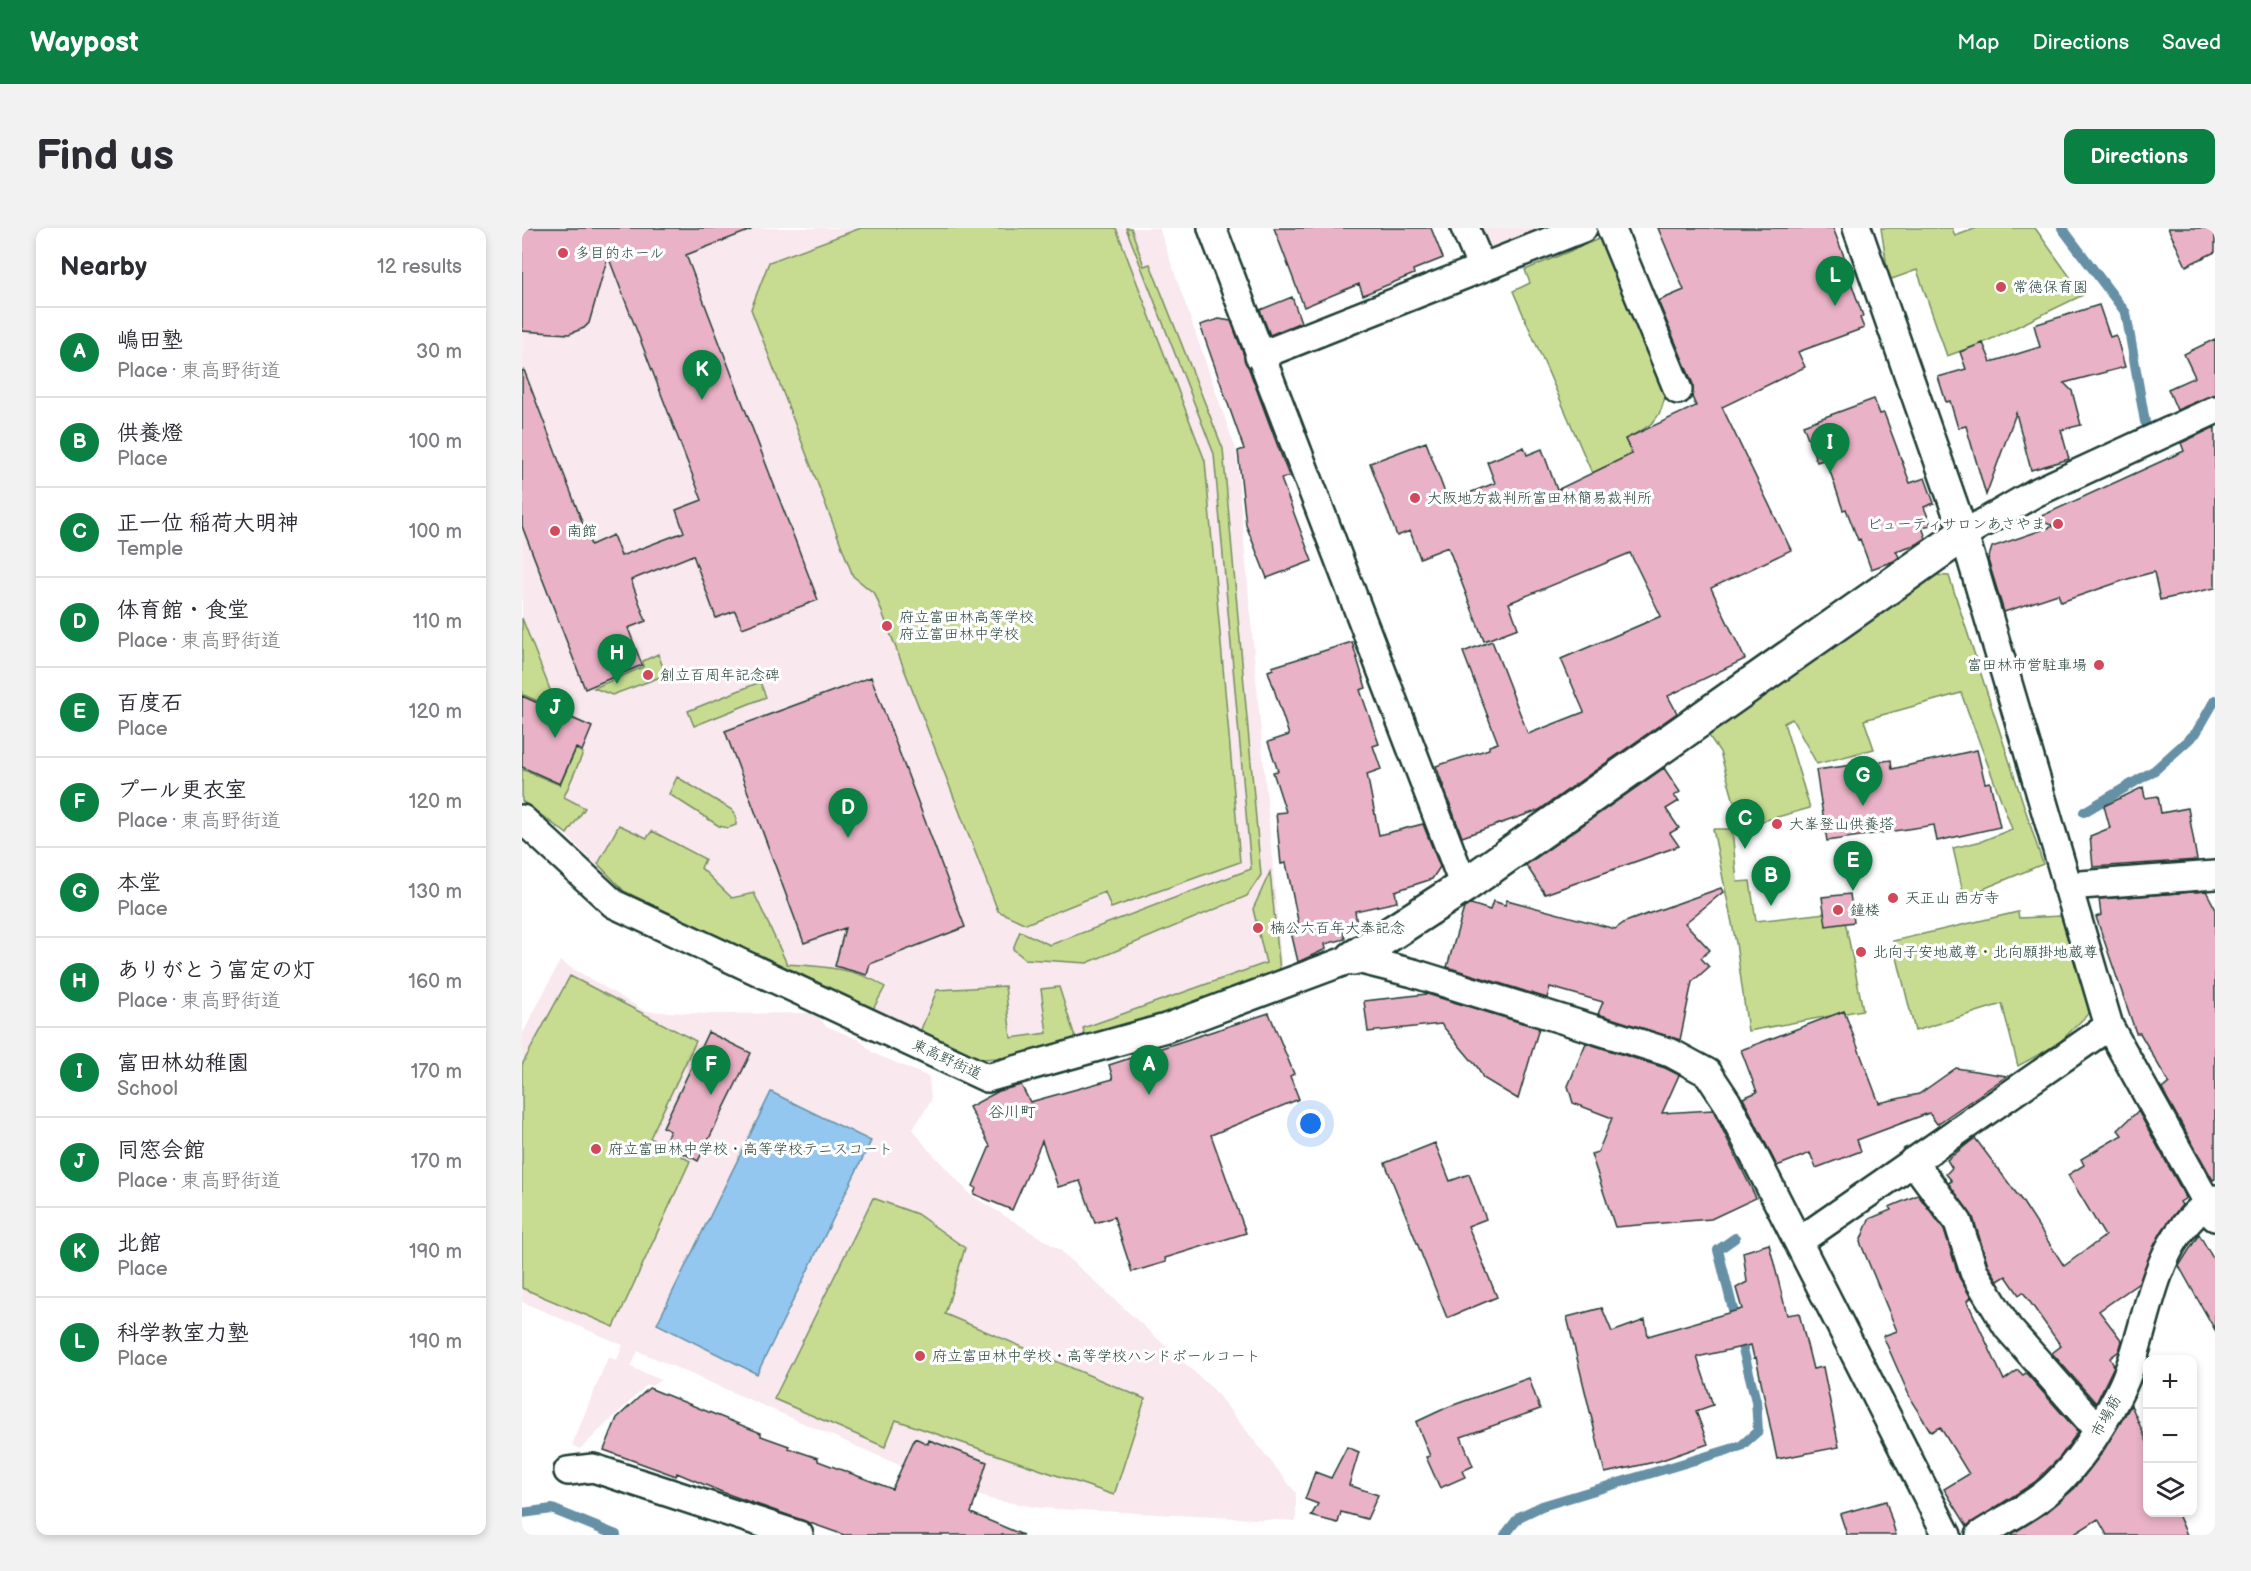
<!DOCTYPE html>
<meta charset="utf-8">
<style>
:root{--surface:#fff;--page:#f2f2f3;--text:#2b2b33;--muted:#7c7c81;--line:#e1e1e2;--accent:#0b8043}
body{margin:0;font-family:"Balsamiq Sans","Klee One",sans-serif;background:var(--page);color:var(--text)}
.controls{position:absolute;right:18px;bottom:18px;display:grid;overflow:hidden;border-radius:12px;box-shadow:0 3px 9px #0003}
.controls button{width:54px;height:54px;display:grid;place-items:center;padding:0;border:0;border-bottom:2px solid var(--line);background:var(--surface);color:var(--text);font:30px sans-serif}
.you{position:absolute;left:789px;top:896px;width:21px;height:21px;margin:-15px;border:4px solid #fff;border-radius:50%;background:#1a73e8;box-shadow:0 0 0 9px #1a73e833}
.badge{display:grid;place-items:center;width:39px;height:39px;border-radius:50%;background:var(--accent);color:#fff;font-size:20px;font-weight:700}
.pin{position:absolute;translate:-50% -50px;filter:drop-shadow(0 2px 3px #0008)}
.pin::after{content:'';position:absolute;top:32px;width:21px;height:18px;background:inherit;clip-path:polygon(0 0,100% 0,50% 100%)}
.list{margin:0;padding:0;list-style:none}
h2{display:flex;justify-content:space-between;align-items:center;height:78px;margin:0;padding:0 24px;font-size:26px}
h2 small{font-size:20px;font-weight:400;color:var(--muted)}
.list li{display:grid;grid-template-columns:39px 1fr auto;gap:18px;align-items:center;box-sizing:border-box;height:90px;padding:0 24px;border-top:2px solid var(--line)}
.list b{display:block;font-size:22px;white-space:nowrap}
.list p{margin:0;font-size:20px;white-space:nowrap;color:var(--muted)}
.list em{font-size:20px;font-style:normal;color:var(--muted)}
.icon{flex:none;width:33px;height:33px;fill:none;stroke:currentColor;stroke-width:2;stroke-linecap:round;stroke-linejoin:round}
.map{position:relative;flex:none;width:1693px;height:1307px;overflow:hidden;border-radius:12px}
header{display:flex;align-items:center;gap:36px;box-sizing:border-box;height:84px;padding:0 30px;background:var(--accent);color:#fff}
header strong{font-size:28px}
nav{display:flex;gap:33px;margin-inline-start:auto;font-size:21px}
.intro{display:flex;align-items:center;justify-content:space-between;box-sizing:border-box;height:144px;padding:0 36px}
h1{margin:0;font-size:42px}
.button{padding:15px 27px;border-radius:12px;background:var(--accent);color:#fff;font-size:21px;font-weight:700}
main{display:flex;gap:36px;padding:0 36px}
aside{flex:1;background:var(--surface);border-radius:12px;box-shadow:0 3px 9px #0003}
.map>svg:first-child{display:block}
.built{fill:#f9e8ee}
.green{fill:#c8dc91;stroke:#748c62;stroke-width:1.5}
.water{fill:#93c7f0;stroke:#6590a5;stroke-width:1.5}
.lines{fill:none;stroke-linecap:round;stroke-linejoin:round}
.stream{stroke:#6590a5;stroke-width:10}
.building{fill:#eab2c6;stroke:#1f3d34;stroke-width:1.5}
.minor-casing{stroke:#1f3d34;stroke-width:32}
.tertiary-casing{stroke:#1f3d34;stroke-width:38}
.minor{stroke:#fff;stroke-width:27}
.tertiary{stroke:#fff;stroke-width:33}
.poi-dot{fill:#d1495b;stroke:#fff;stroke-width:2}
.labels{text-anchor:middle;stroke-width:6;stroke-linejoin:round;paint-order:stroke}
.poi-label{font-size:15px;fill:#1f3d34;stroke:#fff;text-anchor:start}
.street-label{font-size:15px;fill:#1f3d34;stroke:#fff}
.neighbourhood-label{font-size:16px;fill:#1f3d34;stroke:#fff}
</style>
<header>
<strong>Waypost</strong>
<nav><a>Map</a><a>Directions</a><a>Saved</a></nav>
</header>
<div class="intro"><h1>Find us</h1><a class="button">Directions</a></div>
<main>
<aside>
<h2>Nearby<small>12 results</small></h2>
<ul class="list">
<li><span class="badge">A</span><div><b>嶋田塾</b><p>Place · 東高野街道</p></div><em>30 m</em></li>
<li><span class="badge">B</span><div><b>供養燈</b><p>Place</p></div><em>100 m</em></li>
<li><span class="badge">C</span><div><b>正一位 稲荷大明神</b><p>Temple</p></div><em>100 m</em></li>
<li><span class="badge">D</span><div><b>体育館・食堂</b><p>Place · 東高野街道</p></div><em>110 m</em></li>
<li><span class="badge">E</span><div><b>百度石</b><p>Place</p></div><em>120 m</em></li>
<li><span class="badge">F</span><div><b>プール更衣室</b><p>Place · 東高野街道</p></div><em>120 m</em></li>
<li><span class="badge">G</span><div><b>本堂</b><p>Place</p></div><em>130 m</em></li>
<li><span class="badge">H</span><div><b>ありがとう富定の灯</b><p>Place · 東高野街道</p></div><em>160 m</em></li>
<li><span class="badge">I</span><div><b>富田林幼稚園</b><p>School</p></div><em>170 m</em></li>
<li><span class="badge">J</span><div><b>同窓会館</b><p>Place · 東高野街道</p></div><em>170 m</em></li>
<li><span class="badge">K</span><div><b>北館</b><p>Place</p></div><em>190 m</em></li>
<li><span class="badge">L</span><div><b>科学教室力塾</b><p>Place</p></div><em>190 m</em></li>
</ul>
</aside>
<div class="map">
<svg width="1693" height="1307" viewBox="0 0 1693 1307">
<rect width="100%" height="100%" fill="#fff"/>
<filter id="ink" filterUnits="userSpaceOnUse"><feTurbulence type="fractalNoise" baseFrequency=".0167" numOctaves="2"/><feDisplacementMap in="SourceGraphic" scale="12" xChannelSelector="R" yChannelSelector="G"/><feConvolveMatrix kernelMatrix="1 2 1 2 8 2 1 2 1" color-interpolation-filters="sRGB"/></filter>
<g filter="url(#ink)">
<path class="built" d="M 0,0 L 637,0 L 714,222 L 760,744 L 615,797 L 497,831 L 456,833 L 278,752 L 102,664 L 42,605 L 0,574 Z
M 947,0 L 1029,0 L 958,28 Z
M 38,733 L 123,783 L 188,786 L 293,785 L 304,798 L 338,812 L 351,825 L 407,849 L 409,873 L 391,901 L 404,919 L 449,967 L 538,1022 L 692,1162 L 774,1265 L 774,1293 L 519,1280 L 472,1272 L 430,1260 L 116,1123 L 109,1139 L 139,1152 L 129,1158 L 125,1157 L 58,1221 L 50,1217 L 86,1129 L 95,1132 L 101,1117 L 0,1074 L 0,807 Z"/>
<path class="green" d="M 339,0 L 594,0 L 683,233 L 718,634 L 589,680 L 583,664 L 504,696 L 476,683 L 353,366 L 331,348 L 229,81 L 247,34 Z
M 604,0 L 609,0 L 622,38 L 628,36 L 701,221 L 739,647 L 725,668 L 565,735 L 503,731 L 491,721 L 498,703 L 528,717 L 729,641 L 692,226 Z
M 1359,0 L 1430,0 L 1433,8 L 1455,0 L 1513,0 L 1561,67 L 1461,115 L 1425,128 L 1395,42 L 1367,52 Z
M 1079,10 L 1144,163 C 1139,194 1130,197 1103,211 L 1110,226 L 1070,245 L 991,63 L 1008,55 L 1003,42 Z
M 1411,347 L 1427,348 L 1521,636 L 1442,669 L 1431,620 L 1460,613 L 1490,601 L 1439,465 L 1342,492 L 1352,521 L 1295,536 L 1270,491 L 1262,495 L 1288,580 L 1219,599 L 1198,524 L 1185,505 Z
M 0,390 L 36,482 L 2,467 L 0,471 Z
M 136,426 L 144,447 L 90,467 L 72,460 L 121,439 L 121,433 Z
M 238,454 L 244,469 L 172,498 L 166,483 Z
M 54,521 L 61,525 L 42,569 L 63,580 L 45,606 L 0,573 L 0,541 L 38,557 Z
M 155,549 L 210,582 L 214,588 L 214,597 L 206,600 L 197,598 L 147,566 Z
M 97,597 L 125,610 L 130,603 L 183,631 L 179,640 L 210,670 L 232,665 L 265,736 C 297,738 337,740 363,759 L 350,783 L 102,663 L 76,636 Z
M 1191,601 L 1210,601 L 1215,654 L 1228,653 L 1234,693 L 1321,683 L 1341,782 L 1226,803 L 1214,715 Z
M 748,644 L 758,743 L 613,796 L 563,809 L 561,800 L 744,735 L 731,681 Z
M 1496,684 L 1497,690 L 1539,688 L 1565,772 L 1567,785 L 1536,816 L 1496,838 L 1480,776 L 1393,803 L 1371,713 Z
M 48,748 L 174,813 L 128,910 L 168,933 L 92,1099 L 0,1060 L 0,837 Z
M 483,758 L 489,810 L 525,805 L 519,761 L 537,759 L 554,812 L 497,829 L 457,831 L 398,804 L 415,762 Z
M 351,970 L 395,986 L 443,1020 L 423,1086 L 623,1171 L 592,1267 L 374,1192 L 363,1219 L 252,1171 Z"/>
<path class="water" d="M 249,864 L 349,913 L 235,1146 L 135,1096 Z"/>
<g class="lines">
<path class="stream" d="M 1540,0 L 1604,85 L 1623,194
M 1562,584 L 1633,542 L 1674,505 L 1693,472
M 0,1285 L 30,1281 L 94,1307
M 983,1307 L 997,1289 L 1020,1278 L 1219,1218 L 1236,1203 L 1234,1173 L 1196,1022 L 1213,1010"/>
</g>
<path class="building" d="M 0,0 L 229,0 L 229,2 L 164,27 L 296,372 L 220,400 L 213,383 L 194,390 L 171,327 L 109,352 L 124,393 L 106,400 L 120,437 L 63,461 L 0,298 L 0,143 L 2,142 L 69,317 L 91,307 L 99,328 L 162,304 L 154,282 L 180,272 L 86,28 L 67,95 L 62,100 L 47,106 L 0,103 Z
M 752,0 L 909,0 L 921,30 L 891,42 L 892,46 L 841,67 L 837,56 L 782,79 Z
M 1136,0 L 1311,0 L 1323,31 L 1321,32 L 1341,88 L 1338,90 L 1342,100 L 1276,124 L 1283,139 L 1200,179 L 1269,322 L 1189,360 L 1223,431 L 1146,468 L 1155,485 L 1017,582 L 940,609 L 914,538 L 967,521 L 967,518 L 976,515 L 941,424 L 970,413 L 1006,506 L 1062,484 L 1039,431 L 1139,388 L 1108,325 L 987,375 L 996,400 L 962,413 L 926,319 L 898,330 L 888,303 L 875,308 L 848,235 L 904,214 L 926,273 L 973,255 L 965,234 L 1002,219 L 1005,227 L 1020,221 L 1035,262 L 1110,226 L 1103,211 L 1174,178 L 1170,169 L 1171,156 L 1136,73 L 1162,62 Z
M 1646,0 L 1693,0 L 1693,24 L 1664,38 Z
M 770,69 L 779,94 L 748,107 L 738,82 Z
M 1577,77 L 1588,109 L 1594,107 L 1603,139 L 1542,155 L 1550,163 L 1559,197 L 1539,202 L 1547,231 L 1509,242 L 1494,185 L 1464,267 L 1444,198 L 1436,200 L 1428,173 L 1424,174 L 1416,149 L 1444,141 L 1438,124 L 1461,115 L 1469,134 L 1518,119 L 1512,97 Z
M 697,91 L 709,93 L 767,248 L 759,251 L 790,333 L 745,350 L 724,297 L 716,223 L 722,221 L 678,97 Z
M 1693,111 L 1693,166 L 1655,182 L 1646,161 L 1673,149 L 1662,126 Z
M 1352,171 L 1358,186 L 1362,185 L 1388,255 L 1403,250 L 1412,275 L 1402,279 L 1409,297 L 1400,299 L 1404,310 L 1395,316 L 1374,323 L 1377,329 L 1372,333 L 1349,341 L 1338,311 L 1336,312 L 1324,281 L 1321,282 L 1304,231 L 1295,234 L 1281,197 Z
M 1693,199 L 1693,360 L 1638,372 L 1632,344 L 1606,351 L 1539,374 L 1536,366 L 1482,384 L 1466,332 L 1470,319 L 1532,298 L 1513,291 L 1662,223 L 1659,215 Z
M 830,414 L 844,460 L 838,462 L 857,516 L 851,518 L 859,541 L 845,546 L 857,607 L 901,596 L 918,639 L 910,651 L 873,663 L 875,674 L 833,683 L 835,696 L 820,699 L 823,711 L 803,716 L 804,721 L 776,734 L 769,704 L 778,702 L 764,635 L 759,636 L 754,585 L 764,584 L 751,544 L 756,543 L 746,514 L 767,507 L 746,443 L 751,441 L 750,439 Z
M 349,449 L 443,699 L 348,736 L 345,747 L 313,738 L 323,700 L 282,715 L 203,503 Z
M 0,468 L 70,499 L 60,523 L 54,520 L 38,556 L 0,539 Z
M 1455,522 L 1463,555 L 1468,554 L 1478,599 L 1415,613 L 1412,597 L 1305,613 L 1294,542 L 1369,532 L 1370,541 Z
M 1142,540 L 1158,564 L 1152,568 L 1157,573 L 1144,581 L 1157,600 L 1148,605 L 1157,618 L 1023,666 L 1004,637 Z
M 1621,559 L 1623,570 L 1636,568 L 1639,585 L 1666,580 L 1675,632 L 1571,639 L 1568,608 L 1588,600 L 1582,578 Z
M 1199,660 L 1201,664 L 1163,695 L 1188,722 L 1179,730 L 1187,739 L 1170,754 L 1158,812 L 1076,786 L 1081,774 L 1028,759 L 1025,770 L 925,739 L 942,680 L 949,676 L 968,682 L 971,673 L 983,677 L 985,672 L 1093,701 L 1103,694 Z
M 1684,663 L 1693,680 L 1693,951 L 1691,952 L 1640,861 L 1647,855 L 1618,805 L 1614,805 L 1574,689 L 1579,687 L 1577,671 Z
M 1328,666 L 1332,694 L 1304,698 L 1300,669 Z
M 905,766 L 1017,800 L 996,871 L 961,850 L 956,840 L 919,796 L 846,804 L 842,773 Z
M 1322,783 L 1357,875 L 1397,866 L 1434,840 L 1485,848 L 1415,896 L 1407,885 L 1335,912 L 1339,923 L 1294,940 L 1288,925 L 1255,938 L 1221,870 L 1235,864 L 1219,822 Z
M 747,785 L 772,846 L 768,848 L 777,871 L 689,907 L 724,1005 L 643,1030 L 644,1034 L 610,1044 L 592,989 L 573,995 L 558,953 L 536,959 L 520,913 L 490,982 L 452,966 L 454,960 L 451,958 L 468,918 L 447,879 L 477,863 L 499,857 L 508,874 L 591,851 L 587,837 Z
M 186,804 L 229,825 L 176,933 L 142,915 L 148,903 L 141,899 Z
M 1064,815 L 1143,840 L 1157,847 L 1140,885 L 1191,882 L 1234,970 L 1189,991 L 1093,999 L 1069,926 L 1076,924 L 1090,890 L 1051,875 L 1046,858 Z
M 1616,883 L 1664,970 L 1658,974 L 1660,977 L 1640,1003 L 1617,1055 L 1577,1083 L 1600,1113 L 1597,1123 L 1588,1130 L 1592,1138 L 1574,1175 L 1530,1125 L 1539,1118 L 1501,1064 L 1497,1067 L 1484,1048 L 1476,1053 L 1466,1037 L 1451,989 L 1426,955 L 1430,953 L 1424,946 L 1430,940 L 1425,932 L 1453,910 L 1500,973 L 1542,1038 L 1583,1008 L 1546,947 L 1562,937 L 1559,931 L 1600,907 L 1596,902 Z
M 913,915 L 928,953 L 947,946 L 964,991 L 946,998 L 975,1069 L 925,1090 L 863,935 Z
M 1396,967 L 1422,1001 L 1437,1049 L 1449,1070 L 1445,1073 L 1482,1152 L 1496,1142 L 1501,1147 L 1504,1145 L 1556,1204 L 1538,1229 L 1513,1254 L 1445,1298 L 1422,1261 L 1447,1246 L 1418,1199 L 1409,1204 L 1390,1174 L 1361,1108 L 1375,1103 L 1338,1014 L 1347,991 L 1369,982 L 1367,979 Z
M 1677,1006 L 1693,1034 L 1693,1102 L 1657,1038 Z
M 1247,1016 L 1265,1087 L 1277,1085 L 1291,1141 L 1301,1139 L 1317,1219 L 1255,1231 L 1234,1129 L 1232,1130 L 1229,1117 L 1175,1129 L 1191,1177 L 1174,1183 L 1186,1216 L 1137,1233 L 1083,1245 L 1045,1089 L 1080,1080 L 1090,1104 L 1123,1092 L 1126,1108 L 1220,1081 L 1214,1060 L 1225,1054 L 1221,1024 Z
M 1007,1150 L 1018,1181 L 939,1209 L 951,1238 L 940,1243 L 943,1249 L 918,1260 L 904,1229 L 908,1228 L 894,1194 L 926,1179 Z
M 127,1160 L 239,1205 L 239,1208 L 267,1218 L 266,1220 L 296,1230 L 296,1233 L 370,1261 L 393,1210 L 406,1216 L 407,1212 L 465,1234 L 449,1285 L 501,1307 L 322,1307 L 200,1264 L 155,1245 L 154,1248 L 82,1222 L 95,1190 Z
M 1609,1177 L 1626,1216 L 1626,1284 L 1655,1284 L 1665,1307 L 1585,1307 L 1576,1291 L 1551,1307 L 1488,1307 L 1524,1285 L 1553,1260 L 1580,1225 Z
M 825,1219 L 837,1224 L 827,1257 L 856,1267 L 845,1291 L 819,1284 L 816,1295 L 789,1288 L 796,1276 L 783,1271 L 793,1244 L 809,1250 Z
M 1364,1273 L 1374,1307 L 1325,1307 L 1318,1286 Z"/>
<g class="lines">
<g class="minor-casing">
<path id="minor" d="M 690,0 L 942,658
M 943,0 L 960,40
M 1089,0 L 1156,162
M 1335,0 L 1442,306 L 1587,798 L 1693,989
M 737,128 L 1061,0
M 1442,306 L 1513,265 L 1693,182
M 0,591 L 92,676 L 465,850 L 644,800 L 831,730 L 891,745 L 1149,825 L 1186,845 L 1205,874 L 1425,1307
M 1545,658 L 1693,647
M 1391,933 L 1436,994 L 1452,1044 L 1486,1100 L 1576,1202
M 1276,1014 L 1587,798
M 46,1243 L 71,1240 L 277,1307
M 1458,1307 C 1481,1292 1511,1278 1531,1259 C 1558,1234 1579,1200 1596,1167 C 1630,1102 1624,1013 1693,971"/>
</g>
<g class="tertiary-casing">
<path id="tertiary" d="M 831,730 L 942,658 L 1442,306"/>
</g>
<use href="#minor" class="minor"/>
<use href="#tertiary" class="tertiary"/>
</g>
</g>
<g class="poi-dot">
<circle cx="41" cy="25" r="6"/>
<circle cx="1479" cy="59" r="6"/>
<circle cx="893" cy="270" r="6"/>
<circle cx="1536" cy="296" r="6"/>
<circle cx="33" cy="303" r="6"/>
<circle cx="365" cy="398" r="6"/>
<circle cx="1577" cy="437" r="6"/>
<circle cx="126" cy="447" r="6"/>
<circle cx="1255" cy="596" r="6"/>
<circle cx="1371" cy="670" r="6"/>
<circle cx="1316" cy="682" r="6"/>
<circle cx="736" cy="700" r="6"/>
<circle cx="1339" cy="724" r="6"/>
<circle cx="74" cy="921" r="6"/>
<circle cx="398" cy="1128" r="6"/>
</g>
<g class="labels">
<g class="poi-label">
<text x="53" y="30">多目的ホール</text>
<text x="1491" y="64">常徳保育園</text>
<text x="905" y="275">大阪地方裁判所富田林簡易裁判所</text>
<text x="1524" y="301" text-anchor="end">ビューティサロンあさやま</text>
<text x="45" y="308">南館</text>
<text x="377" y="394">府立富田林高等学校<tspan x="377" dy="17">府立富田林中学校</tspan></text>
<text x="1565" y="442" text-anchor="end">富田林市営駐車場</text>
<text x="138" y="452">創立百周年記念碑</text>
<text x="1267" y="601">大峯登山供養塔</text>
<text x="1383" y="675">天正山 西方寺</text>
<text x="1328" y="687">鐘楼</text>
<text x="748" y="705">楠公六百年大奉記念</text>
<text x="1351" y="729">北向子安地蔵尊・北向願掛地蔵尊</text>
<text x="86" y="926">府立富田林中学校・高等学校テニスコート</text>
<text x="410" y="1133">府立富田林中学校・高等学校ハンドボールコート</text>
</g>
<g class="street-label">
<text transform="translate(425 831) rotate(25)" y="5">東高野街道</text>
<text transform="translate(1584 1188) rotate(-61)" y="5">市場筋</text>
</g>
<g class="neighbourhood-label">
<text x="490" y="889">谷川町</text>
</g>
</g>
</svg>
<div class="controls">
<button>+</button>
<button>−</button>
<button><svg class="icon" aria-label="layers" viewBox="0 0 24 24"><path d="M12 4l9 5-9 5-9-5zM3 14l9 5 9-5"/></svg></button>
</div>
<div class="you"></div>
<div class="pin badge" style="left:627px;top:867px">A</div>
<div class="pin badge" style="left:1249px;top:678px">B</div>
<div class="pin badge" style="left:1223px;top:621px">C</div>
<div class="pin badge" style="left:326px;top:610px">D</div>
<div class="pin badge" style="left:1331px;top:663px">E</div>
<div class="pin badge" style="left:189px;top:867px">F</div>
<div class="pin badge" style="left:1341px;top:578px">G</div>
<div class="pin badge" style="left:95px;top:456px">H</div>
<div class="pin badge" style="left:1308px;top:245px">I</div>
<div class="pin badge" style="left:33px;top:510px">J</div>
<div class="pin badge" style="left:180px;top:172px">K</div>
<div class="pin badge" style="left:1313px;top:78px">L</div>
</div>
</main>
